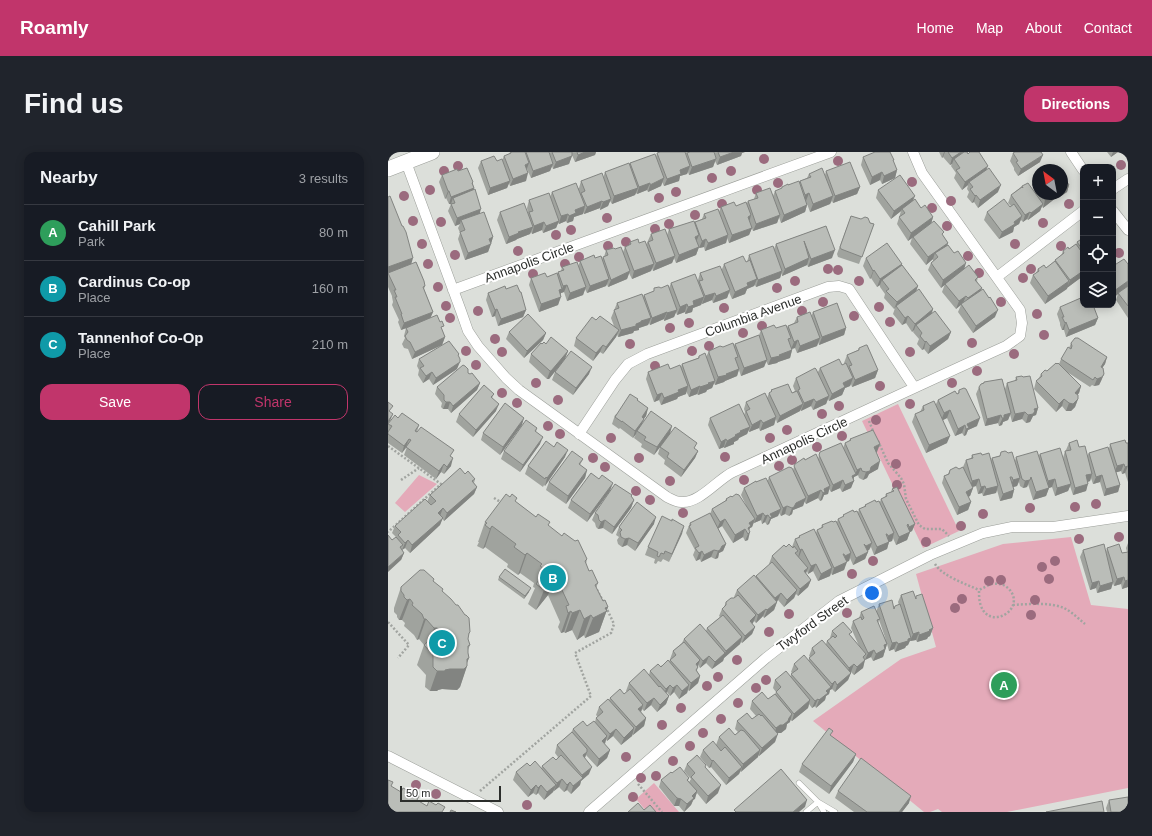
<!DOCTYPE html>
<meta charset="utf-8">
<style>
:root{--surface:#171b24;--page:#20242c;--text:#f1f3f6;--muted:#9ea1a6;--line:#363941;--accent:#c1356b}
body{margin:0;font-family:Arial,sans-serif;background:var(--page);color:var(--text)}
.controls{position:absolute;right:12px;top:12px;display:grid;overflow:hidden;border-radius:8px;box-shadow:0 2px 10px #0003}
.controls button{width:36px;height:36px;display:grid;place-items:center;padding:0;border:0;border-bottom:1px solid var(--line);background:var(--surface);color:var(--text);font:20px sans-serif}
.compass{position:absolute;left:644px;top:12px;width:36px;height:36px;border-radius:50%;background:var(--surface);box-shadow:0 2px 10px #0003;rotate:328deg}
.scale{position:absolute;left:12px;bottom:10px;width:101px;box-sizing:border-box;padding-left:4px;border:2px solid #2c2e2c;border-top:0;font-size:11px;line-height:14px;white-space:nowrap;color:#2c2e2c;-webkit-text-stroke:3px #fff;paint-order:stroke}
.you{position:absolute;left:484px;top:441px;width:14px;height:14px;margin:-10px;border:3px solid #fff;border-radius:50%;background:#1a73e8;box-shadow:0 0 0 6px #1a73e833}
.badge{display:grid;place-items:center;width:26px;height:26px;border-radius:50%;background:var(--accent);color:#fff;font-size:13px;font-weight:700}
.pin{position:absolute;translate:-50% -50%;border:2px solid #fff;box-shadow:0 1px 4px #0006}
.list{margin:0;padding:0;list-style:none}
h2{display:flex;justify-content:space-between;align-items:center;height:52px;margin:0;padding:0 16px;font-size:17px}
h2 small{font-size:13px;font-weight:400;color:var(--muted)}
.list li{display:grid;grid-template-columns:26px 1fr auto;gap:12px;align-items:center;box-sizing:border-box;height:56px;padding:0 16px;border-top:1px solid var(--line)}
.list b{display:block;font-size:15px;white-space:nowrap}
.list p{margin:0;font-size:13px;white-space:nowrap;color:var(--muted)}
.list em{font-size:13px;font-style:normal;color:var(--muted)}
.actions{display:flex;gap:8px;padding:12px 16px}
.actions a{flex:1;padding:9px 0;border:1px solid var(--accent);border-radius:12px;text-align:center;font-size:14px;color:var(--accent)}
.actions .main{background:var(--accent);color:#fff}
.icon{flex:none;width:22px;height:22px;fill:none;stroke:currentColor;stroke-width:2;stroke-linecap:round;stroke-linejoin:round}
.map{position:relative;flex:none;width:740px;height:660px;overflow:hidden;border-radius:12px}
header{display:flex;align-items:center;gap:24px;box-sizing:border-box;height:56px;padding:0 20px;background:var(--accent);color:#fff}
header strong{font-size:19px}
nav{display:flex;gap:22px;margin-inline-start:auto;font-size:14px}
.intro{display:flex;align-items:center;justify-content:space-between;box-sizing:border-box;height:96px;padding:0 24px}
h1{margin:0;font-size:28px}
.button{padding:10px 18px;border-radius:12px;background:var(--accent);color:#fff;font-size:14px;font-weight:700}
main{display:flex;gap:24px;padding:0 24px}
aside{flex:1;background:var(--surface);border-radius:12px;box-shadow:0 2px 10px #0003}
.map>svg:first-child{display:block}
.green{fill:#e4aab9}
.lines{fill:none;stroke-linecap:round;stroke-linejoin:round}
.lane-casing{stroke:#9b9e99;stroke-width:6}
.street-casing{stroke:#9b9e99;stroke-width:11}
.secondary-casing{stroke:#9b9e99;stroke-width:16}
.path{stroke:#a1a4a0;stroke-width:2.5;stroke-dasharray:2 2;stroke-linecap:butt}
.lane{stroke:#fff;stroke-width:5}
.street{stroke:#fff;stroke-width:10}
.secondary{stroke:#fff;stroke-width:15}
.tree{fill:#9b6b7e}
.wall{fill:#a0a39e;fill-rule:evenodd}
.shaded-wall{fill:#828481}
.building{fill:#babdb8;stroke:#828481}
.labels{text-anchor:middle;stroke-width:4;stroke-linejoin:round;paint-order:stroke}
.street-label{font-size:13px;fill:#2c2e2c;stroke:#fff}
</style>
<header>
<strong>Roamly</strong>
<nav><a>Home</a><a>Map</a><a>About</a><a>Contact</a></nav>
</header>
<div class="intro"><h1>Find us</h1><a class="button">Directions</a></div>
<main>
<aside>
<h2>Nearby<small>3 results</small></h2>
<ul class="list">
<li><span class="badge" style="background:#2e9e5b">A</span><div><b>Cahill Park</b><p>Park</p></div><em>80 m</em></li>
<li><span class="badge" style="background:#0f9aa8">B</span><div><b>Cardinus Co-op</b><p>Place</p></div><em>160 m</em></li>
<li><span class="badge" style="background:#0f9aa8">C</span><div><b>Tannenhof Co-Op</b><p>Place</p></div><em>210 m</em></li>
</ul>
<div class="actions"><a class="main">Save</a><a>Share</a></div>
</aside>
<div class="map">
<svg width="740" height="660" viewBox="0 0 740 660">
<rect width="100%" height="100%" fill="#dcdfda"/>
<path class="green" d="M 510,252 L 571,379 L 535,396 L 474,269 Z
M 31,323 L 49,332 L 17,360 L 7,351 Z
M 683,385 L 703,453 L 740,457 L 740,636 L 619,660 L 554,660 L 550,657 L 542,660 L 536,660 L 425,569 L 513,507 L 548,495 L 528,422 L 615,392 Z
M 266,631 L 291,660 L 259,660 L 248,647 Z"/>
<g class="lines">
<g class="lane-casing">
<path id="lane" d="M 411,631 L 430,650 L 447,660
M 418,660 L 430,650 L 436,660"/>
</g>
<g class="street-casing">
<path id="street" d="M 683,0 L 695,18
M 18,10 L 73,159 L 80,179 L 90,194 L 118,226 L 131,238 L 279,345 C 283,347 288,350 293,350 C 311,352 330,327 345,320 C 436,278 527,235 618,194 L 632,184 L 634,171 L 632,158 L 534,21 L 525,0
M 725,37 L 740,27
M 725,59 L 740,78
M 609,125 L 695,59
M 65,138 L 443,0
M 191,282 L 227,228 L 240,212 L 259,202 L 440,135 L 451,134 L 461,137 L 526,235
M 0,604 L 110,660
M 201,660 L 378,506 L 451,449 L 542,403 L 595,381 L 624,375 L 665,375 L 740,364"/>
</g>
<g class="secondary-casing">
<path id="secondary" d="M 0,17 L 44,0"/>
</g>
<path class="path" d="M 481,269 L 485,279
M 490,289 L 500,311 L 513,326 L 516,332 L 518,347 L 531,373 L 537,377 L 554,377 L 561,384
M 0,294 L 53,332 L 0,380
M 13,328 L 31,316
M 106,346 L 114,351
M 547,412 C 554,424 578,432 591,438
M 603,432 C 610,431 616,432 621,437 C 639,457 602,479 593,454 C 591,449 591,443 591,438 Z
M 207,434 L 216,451
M 625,453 C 641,452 661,450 676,456 C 684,460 691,467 697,472
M 0,470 L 21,493 L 10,506
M 250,632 L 274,660
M 92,639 L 203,544 L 187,501 L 223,481 L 226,472 L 218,455"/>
<use href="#lane" class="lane"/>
<use href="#street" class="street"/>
<use href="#secondary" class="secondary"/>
</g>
<g class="tree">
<circle cx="376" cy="7" r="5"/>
<circle cx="450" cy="9" r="5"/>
<circle cx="733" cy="13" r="5"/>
<circle cx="70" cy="14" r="5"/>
<circle cx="56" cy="19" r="5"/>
<circle cx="343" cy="19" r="5"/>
<circle cx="324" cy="26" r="5"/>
<circle cx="524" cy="30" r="5"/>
<circle cx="390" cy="31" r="5"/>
<circle cx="42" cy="38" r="5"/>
<circle cx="369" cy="38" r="5"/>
<circle cx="288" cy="40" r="5"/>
<circle cx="16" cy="44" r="5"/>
<circle cx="271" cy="46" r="5"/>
<circle cx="563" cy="49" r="5"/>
<circle cx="334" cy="52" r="5"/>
<circle cx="681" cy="52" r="5"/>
<circle cx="544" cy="56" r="5"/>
<circle cx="307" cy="63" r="5"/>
<circle cx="219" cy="66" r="5"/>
<circle cx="25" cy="69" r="5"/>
<circle cx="53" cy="70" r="5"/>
<circle cx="655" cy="71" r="5"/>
<circle cx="281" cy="72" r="5"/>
<circle cx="559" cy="74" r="5"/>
<circle cx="267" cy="77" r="5"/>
<circle cx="183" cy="78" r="5"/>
<circle cx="168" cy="83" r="5"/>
<circle cx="238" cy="90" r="5"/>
<circle cx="34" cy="92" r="5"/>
<circle cx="627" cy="92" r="5"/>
<circle cx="220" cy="94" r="5"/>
<circle cx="673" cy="94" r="5"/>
<circle cx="130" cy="99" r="5"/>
<circle cx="731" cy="101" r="5"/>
<circle cx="67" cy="103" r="5"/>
<circle cx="580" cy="104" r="5"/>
<circle cx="191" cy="105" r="5"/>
<circle cx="40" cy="112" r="5"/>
<circle cx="177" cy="112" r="5"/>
<circle cx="440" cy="117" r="5"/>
<circle cx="643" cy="117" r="5"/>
<circle cx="450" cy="118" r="5"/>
<circle cx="591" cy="121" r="5"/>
<circle cx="145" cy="122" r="5"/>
<circle cx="635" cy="126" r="5"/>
<circle cx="407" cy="129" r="5"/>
<circle cx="471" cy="129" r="5"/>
<circle cx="50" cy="135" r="5"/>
<circle cx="389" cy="136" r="5"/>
<circle cx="435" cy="150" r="5"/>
<circle cx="613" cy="150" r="5"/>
<circle cx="58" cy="154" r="5"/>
<circle cx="491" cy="155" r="5"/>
<circle cx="336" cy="156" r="5"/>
<circle cx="90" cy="159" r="5"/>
<circle cx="414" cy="159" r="5"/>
<circle cx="649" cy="162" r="5"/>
<circle cx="466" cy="164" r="5"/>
<circle cx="62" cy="166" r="5"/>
<circle cx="502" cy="170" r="5"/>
<circle cx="301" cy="171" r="5"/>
<circle cx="374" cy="174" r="5"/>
<circle cx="282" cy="176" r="5"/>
<circle cx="355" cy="181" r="5"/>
<circle cx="656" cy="183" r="5"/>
<circle cx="107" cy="187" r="5"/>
<circle cx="584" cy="191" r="5"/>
<circle cx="242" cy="192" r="5"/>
<circle cx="321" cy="194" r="5"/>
<circle cx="78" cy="199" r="5"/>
<circle cx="304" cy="199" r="5"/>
<circle cx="114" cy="200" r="5"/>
<circle cx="522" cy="200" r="5"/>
<circle cx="626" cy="202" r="5"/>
<circle cx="88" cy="213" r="5"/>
<circle cx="267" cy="214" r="5"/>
<circle cx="589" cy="219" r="5"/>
<circle cx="148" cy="231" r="5"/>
<circle cx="564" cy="231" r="5"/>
<circle cx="492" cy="234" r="5"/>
<circle cx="114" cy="241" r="5"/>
<circle cx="170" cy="248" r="5"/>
<circle cx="129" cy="251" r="5"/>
<circle cx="522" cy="252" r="5"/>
<circle cx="451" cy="254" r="5"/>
<circle cx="434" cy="262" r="5"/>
<circle cx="488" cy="268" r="5"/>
<circle cx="160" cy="274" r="5"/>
<circle cx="399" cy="278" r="5"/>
<circle cx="172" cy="282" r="5"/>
<circle cx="454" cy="284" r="5"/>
<circle cx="223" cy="286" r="5"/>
<circle cx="382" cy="286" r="5"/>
<circle cx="429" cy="295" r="5"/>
<circle cx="337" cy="305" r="5"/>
<circle cx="205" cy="306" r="5"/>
<circle cx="251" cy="306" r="5"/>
<circle cx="404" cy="308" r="5"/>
<circle cx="508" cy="312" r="5"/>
<circle cx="391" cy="314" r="5"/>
<circle cx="217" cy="315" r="5"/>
<circle cx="356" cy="328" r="5"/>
<circle cx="282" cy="329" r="5"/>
<circle cx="509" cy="333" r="5"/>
<circle cx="248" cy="339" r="5"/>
<circle cx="262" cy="348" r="5"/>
<circle cx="708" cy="352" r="5"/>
<circle cx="687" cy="355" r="5"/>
<circle cx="642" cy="356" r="5"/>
<circle cx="295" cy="361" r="5"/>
<circle cx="595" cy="362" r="5"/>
<circle cx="573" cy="374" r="5"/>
<circle cx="731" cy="385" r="5"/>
<circle cx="691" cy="387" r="5"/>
<circle cx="538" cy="390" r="5"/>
<circle cx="485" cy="409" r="5"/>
<circle cx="667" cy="409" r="5"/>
<circle cx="654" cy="415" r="5"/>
<circle cx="464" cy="422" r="5"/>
<circle cx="661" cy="427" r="5"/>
<circle cx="613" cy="428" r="5"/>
<circle cx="601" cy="429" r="5"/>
<circle cx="574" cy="447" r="5"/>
<circle cx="647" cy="448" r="5"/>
<circle cx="567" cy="456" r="5"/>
<circle cx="459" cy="461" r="5"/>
<circle cx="401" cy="462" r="5"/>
<circle cx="643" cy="463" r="5"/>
<circle cx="381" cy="480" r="5"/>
<circle cx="349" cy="508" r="5"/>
<circle cx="330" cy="525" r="5"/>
<circle cx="378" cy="528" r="5"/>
<circle cx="319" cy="534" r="5"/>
<circle cx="368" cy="536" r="5"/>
<circle cx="350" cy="551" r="5"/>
<circle cx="293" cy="556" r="5"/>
<circle cx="333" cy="567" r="5"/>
<circle cx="274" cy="573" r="5"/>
<circle cx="315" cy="581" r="5"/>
<circle cx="302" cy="594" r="5"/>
<circle cx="238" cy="605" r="5"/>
<circle cx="285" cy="609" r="5"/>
<circle cx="268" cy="624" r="5"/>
<circle cx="253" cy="626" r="5"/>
<circle cx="28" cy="633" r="5"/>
<circle cx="48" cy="642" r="5"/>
<circle cx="245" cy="645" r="5"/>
<circle cx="139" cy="653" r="5"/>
</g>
<path class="wall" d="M 122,0 L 208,0 L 207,3 L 187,10 L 184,3 L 181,12 L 165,17 L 164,14 L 162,19 L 143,26 L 139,17 L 138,29 L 122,34 L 121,31 L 119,36 L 100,43 L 90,16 L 93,9 L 109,9 L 114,8 L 116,4 L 121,2 Z
M 297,0 L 357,0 L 354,1 L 353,4 L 329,13 L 327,9 L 325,15 L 301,23 L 300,20 L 299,22 L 292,24 L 291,29 L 276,34 L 274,30 L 273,34 L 260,40 L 259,38 L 249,42 L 248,41 L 247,43 L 224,52 L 222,49 L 220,54 L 212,58 L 212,56 L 196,62 L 195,60 L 195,62 L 186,65 L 185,69 L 179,71 L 178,69 L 171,72 L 170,71 L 168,76 L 155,81 L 154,78 L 144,82 L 143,80 L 142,82 L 129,87 L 128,88 L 118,92 L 109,68 L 112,60 L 140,62 L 139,56 L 141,48 L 162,45 L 164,40 L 191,36 L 193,29 L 215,26 L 217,20 L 242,13 L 242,11 L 268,5 L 269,1 Z
M 551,0 L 580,0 L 579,1 L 599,18 L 610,40 L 590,56 L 586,50 L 584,51 L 579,45 L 581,40 L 579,37 L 580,33 L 574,38 L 566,26 L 568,21 L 563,14 L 564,12 L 562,13 L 555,5 L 554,6 Z
M 719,0 L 730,0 L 723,5 Z
M 625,1 L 652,10 L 630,24 L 626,18 L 626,16 L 622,9 Z
M 475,5 L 505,10 L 509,18 L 507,26 L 494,32 L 492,28 L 482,33 L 473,13 Z
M 70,19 L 85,30 L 85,32 L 86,36 L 86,38 L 92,61 L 105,85 L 100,100 L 77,108 L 70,87 L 72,81 L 70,76 L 72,72 L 67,74 L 60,59 L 63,52 L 61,52 L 58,46 L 57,47 L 51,30 L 54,23 Z
M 438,19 L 472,35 L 469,42 L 445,51 L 444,49 L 442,52 L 422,60 L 418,49 L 419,53 L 417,60 L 393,71 L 391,65 L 389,71 L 365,79 L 361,69 L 364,76 L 361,83 L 341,91 L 339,86 L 338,91 L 317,99 L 316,95 L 311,96 L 311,95 L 308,103 L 288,111 L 286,106 L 284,111 L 265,119 L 264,116 L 263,119 L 244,127 L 241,121 L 239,127 L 220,135 L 219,132 L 218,134 L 199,141 L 197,137 L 195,143 L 179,149 L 176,140 L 173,141 L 170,153 L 151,160 L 141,133 L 143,126 L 159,125 L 169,122 L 170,120 L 173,119 L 174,115 L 190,115 L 192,109 L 207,106 L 214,107 L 215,105 L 216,105 L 218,98 L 227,97 L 235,100 L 237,95 L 241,93 L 242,90 L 258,93 L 263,82 L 279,83 L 281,77 L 306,71 L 307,70 L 314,67 L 316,62 L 331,60 L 333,55 L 348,54 L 359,51 L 360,49 L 366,47 L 368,41 L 385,44 L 387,39 L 393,37 L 394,35 L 411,31 L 412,29 L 419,26 L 421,22 L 437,23 Z
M 650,23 L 650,42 L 674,42 L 681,33 L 679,40 L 670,46 L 669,45 L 655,56 L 654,54 L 652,59 L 640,68 L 639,67 L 635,70 L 633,68 L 631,72 L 626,75 L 625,80 L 611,87 L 596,68 L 599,60 L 623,54 L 620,51 L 623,43 L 634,34 L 647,41 L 648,38 L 644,33 L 647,25 Z
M 490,38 L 525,48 L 533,56 L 545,65 L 543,72 L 555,84 L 560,91 L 559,93 L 576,118 L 590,125 L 589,129 L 607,165 L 585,181 L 570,160 L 573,153 L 568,157 L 554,140 L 557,132 L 553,136 L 540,118 L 543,111 L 545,109 L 545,107 L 538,113 L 522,92 L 524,86 L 520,89 L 509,72 L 513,59 L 503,67 L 488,46 Z
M 0,45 L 23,112 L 37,134 L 36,137 L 45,160 L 42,166 L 54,178 L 57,185 L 54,193 L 24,207 L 20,197 L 16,196 L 14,192 L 17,186 L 16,184 L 18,176 L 21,175 L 13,178 L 10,170 L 11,168 L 4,153 L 5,150 L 4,145 L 4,144 L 0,135 Z
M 463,64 L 486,72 L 471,112 L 450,105 L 449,102 Z
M 438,74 L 444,106 L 420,115 L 419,112 L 419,113 L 394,124 L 394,121 L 392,126 L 368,135 L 367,133 L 366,134 L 359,137 L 357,142 L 344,147 L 341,140 L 339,146 L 325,151 L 324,148 L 314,152 L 314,151 L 313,153 L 305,156 L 304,160 L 297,162 L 297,160 L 289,163 L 288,160 L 286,165 L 276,169 L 276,167 L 262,173 L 261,171 L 260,173 L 251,176 L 251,178 L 246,179 L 245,181 L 230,185 L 229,182 L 228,185 L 215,202 L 212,200 L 205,209 L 186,194 L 188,186 L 208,168 L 226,174 L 223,166 L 229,151 L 255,145 L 256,143 L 273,136 L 281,136 L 283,131 L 310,131 L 310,128 L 312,121 L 334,117 L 336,112 L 359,110 L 361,103 L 386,97 L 388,92 Z
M 695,86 L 695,124 L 657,152 L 642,131 L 645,123 L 648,121 L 650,117 L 658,116 L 667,109 L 667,108 L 673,104 L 675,99 L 681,97 L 688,93 L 689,90 Z
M 478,106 L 514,112 L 513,114 L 530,134 L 528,139 L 545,157 L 544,161 L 563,180 L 560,187 L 540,202 L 536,197 L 534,198 L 529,192 L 531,187 L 525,180 L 526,178 L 524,180 L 518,171 L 514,173 L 505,162 L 507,156 L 506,157 L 496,146 L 497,142 L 492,135 L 492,133 L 489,135 L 483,126 L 482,127 L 475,114 Z
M 740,112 L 740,166 L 728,148 L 730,142 L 725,146 L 725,114 Z
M 118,137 L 138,158 L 135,165 L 110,174 L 107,164 L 104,165 L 98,148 L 100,141 Z
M 672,155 L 710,166 L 707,173 L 678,185 L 676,178 L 674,178 L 672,173 L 672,171 L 669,162 Z
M 425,160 L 458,176 L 456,183 L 431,193 L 430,190 L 429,194 L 409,201 L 407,196 L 404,197 L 404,198 L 402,206 L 390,210 L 389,211 L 380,213 L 378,209 L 376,215 L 353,224 L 351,218 L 349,224 L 337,229 L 336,230 L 327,233 L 326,231 L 324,236 L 319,238 L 318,240 L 310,243 L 309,242 L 301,245 L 298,239 L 298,242 L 290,245 L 289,247 L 273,253 L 271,248 L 266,250 L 258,227 L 260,220 L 282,217 L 293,215 L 294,212 L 310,206 L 311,204 L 318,205 L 321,199 L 335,195 L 346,194 L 347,192 L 371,183 L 373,178 L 388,176 L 399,176 L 400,174 L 406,171 L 409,165 L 423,165 Z
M 121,180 L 158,181 L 155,188 L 136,206 L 118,187 Z
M 683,191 L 719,205 L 717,212 L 714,216 L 716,222 L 713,229 L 711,233 L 706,234 L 704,233 L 702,235 L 679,220 L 693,234 L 691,241 L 689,243 L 690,247 L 687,255 L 683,259 L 678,259 L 674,254 L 668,260 L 646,237 L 648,229 L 651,226 L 653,222 L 659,219 L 669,212 L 671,212 L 673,207 L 681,196 Z
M 154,192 L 158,192 L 180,199 L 177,206 L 201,222 L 185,243 L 164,228 L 167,220 L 175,209 L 161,227 L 159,227 L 141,210 L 143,202 Z
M 471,196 L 490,218 L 487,226 L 464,235 L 463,232 L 462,234 L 457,236 L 454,243 L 441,249 L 440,247 L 438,252 L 425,258 L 423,254 L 413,259 L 413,257 L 412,259 L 389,271 L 388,267 L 386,273 L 372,279 L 371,276 L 361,280 L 361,278 L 359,282 L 351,286 L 350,288 L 346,290 L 346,292 L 336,296 L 336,295 L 331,297 L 320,273 L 322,266 L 356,263 L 357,260 L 356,257 L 358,250 L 379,246 L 381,241 L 383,240 L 383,238 L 404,241 L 407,239 L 405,234 L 408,226 L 430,220 L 432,216 L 454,213 L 457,212 L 456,211 L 459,203 L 470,198 Z
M 70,204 L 69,217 L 45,233 L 41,227 L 35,231 L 30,223 L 31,218 L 29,214 L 31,207 Z
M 80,221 L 92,231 L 89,238 L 63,261 L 60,257 L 55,257 L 53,255 L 54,251 L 47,242 L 49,235 Z
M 628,225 L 635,225 L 650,256 L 648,263 L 645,264 L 642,270 L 638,271 L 634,267 L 624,270 L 622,262 L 620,268 L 615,270 L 614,273 L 611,274 L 610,271 L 597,274 L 588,242 L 591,235 L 595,232 L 596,230 L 617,237 L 619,231 L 627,229 Z
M 571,238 L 589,274 L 580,278 L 578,283 L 576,284 L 574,281 L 567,284 L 559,266 L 555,268 L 559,291 L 538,301 L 524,270 L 527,262 L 532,260 L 535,254 L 548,252 L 550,248 L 569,242 L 570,241 Z
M 106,242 L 104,246 L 108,259 L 85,285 L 68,270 L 71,262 Z
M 249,248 L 260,256 L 258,264 L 256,267 L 254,272 L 282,282 L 266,303 L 253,295 L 254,292 L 246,286 L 248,282 L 245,286 L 232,276 L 231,277 L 224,272 L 227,263 Z
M 10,266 L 31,273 L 29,280 L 63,305 L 63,314 L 56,322 L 53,320 L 48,327 L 16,303 L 19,295 L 14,301 L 0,291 L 0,272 Z
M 134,273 L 112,303 L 93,288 L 95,281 Z
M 149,276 L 148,280 L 152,292 L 132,320 L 113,307 L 116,299 Z
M 462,287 L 489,300 L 488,300 L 490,317 L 481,322 L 479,326 L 475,328 L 471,326 L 470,323 L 466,325 L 463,336 L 454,340 L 452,336 L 443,340 L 441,337 L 440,342 L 436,343 L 434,348 L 432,349 L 430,346 L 418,352 L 416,349 L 415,354 L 405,358 L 404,362 L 401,364 L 397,362 L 393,364 L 391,361 L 390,364 L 383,367 L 381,372 L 379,373 L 377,370 L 374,372 L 373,368 L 366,371 L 366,370 L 364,375 L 362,376 L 361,378 L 360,388 L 357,389 L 355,385 L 345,391 L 334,374 L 330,377 L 338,392 L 335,399 L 331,401 L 330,406 L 327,407 L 323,405 L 313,410 L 312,407 L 308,409 L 305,403 L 307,398 L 298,381 L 302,371 L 322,362 L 324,357 L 337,349 L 338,347 L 344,345 L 358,353 L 353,343 L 356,336 L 368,330 L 380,328 L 381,325 L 405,318 L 407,312 L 417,308 L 430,307 L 432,300 L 455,296 L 457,291 L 461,289 Z
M 681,291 L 691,295 L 699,304 L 701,301 L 721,297 L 722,292 L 738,291 L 740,291 L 740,330 L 737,321 L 734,322 L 733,319 L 728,320 L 732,333 L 730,340 L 716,344 L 712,330 L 705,332 L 703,326 L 702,329 L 700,330 L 698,339 L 685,343 L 682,334 L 680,339 L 667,344 L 664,335 L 661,336 L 658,344 L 645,348 L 640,332 L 639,335 L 635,336 L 632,334 L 631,330 L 629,334 L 625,335 L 626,338 L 624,346 L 612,349 L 609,338 L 608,341 L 595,344 L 594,341 L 590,342 L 588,334 L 584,335 L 585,336 L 582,344 L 580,345 L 583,350 L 580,358 L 569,363 L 554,331 L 556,324 L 560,322 L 562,318 L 571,317 L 575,315 L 578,308 L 583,306 L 584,303 L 594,303 L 603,308 L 604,306 L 620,301 L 627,309 L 628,305 L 650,305 L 652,302 L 675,306 L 677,299 L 678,299 L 678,298 Z
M 272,295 L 307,297 L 310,299 L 307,306 L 293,325 L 276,312 L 277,308 L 270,302 Z
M 177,305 L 157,334 L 156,333 L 155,335 L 137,322 L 140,314 Z
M 195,307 L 192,313 L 199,318 L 197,326 L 178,352 L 158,338 L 161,330 Z
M 77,322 L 87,327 L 86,331 L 89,335 L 86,342 L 56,369 L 54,366 L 52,373 L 22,401 L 17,396 L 14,398 L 16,401 L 13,408 L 4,388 L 8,385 L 4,381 L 7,374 L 39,350 L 42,343 Z
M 504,337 L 527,372 L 524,379 L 522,380 L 519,388 L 508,393 L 505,386 L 504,389 L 501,390 L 499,397 L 486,403 L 483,395 L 481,398 L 479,399 L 480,400 L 477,407 L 465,413 L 462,406 L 461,409 L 458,410 L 456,418 L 444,423 L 443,421 L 442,424 L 430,429 L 425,419 L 420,422 L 419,419 L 418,422 L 423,428 L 420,435 L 410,444 L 408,442 L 406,446 L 396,455 L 390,448 L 389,450 L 386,458 L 376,466 L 375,464 L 368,471 L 366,469 L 364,472 L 367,475 L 364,482 L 354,491 L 353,490 L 352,492 L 336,506 L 335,509 L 324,517 L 318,511 L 312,516 L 310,513 L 309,519 L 312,524 L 310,531 L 301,539 L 300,538 L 299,541 L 291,547 L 286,540 L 282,544 L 279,540 L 278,541 L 281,544 L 278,552 L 269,560 L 263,553 L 256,559 L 254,557 L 253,560 L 258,566 L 256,574 L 245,583 L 245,582 L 244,584 L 233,593 L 225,584 L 219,589 L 218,587 L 216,592 L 222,598 L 219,606 L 209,615 L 198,603 L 197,606 L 201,622 L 193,629 L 192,633 L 183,642 L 179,638 L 176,640 L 171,635 L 166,639 L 166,638 L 165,640 L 156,648 L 150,641 L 148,643 L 145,641 L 140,645 L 125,628 L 128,620 L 142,614 L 153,617 L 154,614 L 168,608 L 170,605 L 167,601 L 169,593 L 183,581 L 185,577 L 199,574 L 207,570 L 208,566 L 210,565 L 208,563 L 211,555 L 221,548 L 222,546 L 236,542 L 239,540 L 238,539 L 241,531 L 261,523 L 262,519 L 281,510 L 285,499 L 294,491 L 296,487 L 318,479 L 319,476 L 332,465 L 331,464 L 334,457 L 336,455 L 338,450 L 346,446 L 346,445 L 349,438 L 368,425 L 382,412 L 381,412 L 384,404 L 398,395 L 405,396 L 404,395 L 407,387 L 410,386 L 411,384 L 428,381 L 429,378 L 433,376 L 434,373 L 445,370 L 449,370 L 450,367 L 455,365 L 455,363 L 466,360 L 470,361 L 471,357 L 476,355 L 477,353 L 488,350 L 492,350 L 493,347 L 497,345 L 498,342 L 503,340 Z
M 222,339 L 199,370 L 180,356 L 183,348 Z
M 243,344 L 246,348 L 243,356 L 224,382 L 215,376 L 210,377 L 208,375 L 207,371 L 204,368 L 207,361 Z
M 128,350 L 160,374 L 199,407 L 198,412 L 201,419 L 210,431 L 208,436 L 215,449 L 220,455 L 211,480 L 197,486 L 196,483 L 189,488 L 184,478 L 177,481 L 176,480 L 173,481 L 170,475 L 172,470 L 160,443 L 148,458 L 140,452 L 147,436 L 145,435 L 146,431 L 132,421 L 130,423 L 119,415 L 120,412 L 97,395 L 95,397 L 89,394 L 91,390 L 90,390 L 97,370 Z
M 266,372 L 247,399 L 239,393 L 234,395 L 230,392 L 229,388 L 231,385 L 228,383 L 231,375 Z
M 296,374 L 281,410 L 275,407 L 273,410 L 270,409 L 268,412 L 266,411 L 267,407 L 257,403 L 260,395 Z
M 740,391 L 740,435 L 734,437 L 733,432 L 726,434 L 725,431 L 723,437 L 709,441 L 708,436 L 702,438 L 692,405 L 695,398 L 718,400 L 719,396 L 734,401 L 739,400 L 738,396 Z
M 111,425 L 141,440 L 136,447 L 110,428 Z
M 45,429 L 54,439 L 82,480 L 80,484 L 80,487 L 82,493 L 80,498 L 80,501 L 81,506 L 79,510 L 79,514 L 72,535 L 69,538 L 54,537 L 50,538 L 49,539 L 42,539 L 37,535 L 38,523 L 29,513 L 36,493 L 31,487 L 29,488 L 26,483 L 16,474 L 17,471 L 14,468 L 11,468 L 9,465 L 9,463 L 6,460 L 6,456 L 13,435 Z
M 513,443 L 528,446 L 528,444 L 545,476 L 542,484 L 540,485 L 539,487 L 529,490 L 528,488 L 522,489 L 520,493 L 518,494 L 517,496 L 507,500 L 506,497 L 501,499 L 499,492 L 495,505 L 485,509 L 483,505 L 477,508 L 477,506 L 475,516 L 466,523 L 463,520 L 460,528 L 447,540 L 444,537 L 442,538 L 441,542 L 438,544 L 437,548 L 428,556 L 427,554 L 424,556 L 421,552 L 420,556 L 404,569 L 402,568 L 402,570 L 399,572 L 398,577 L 393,581 L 389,581 L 387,590 L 371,604 L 370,603 L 370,605 L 352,620 L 351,622 L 338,633 L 323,615 L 321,616 L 312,605 L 315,598 L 328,593 L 331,585 L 347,583 L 350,580 L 347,577 L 349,569 L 364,567 L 368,564 L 362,557 L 364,549 L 380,547 L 387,542 L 388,540 L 385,536 L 387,528 L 402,525 L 404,521 L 403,520 L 406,512 L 420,509 L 422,505 L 421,504 L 424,496 L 438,492 L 439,489 L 442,487 L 442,486 L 444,479 L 463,484 L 471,494 L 463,476 L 465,469 L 471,466 L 473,460 L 488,460 L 491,452 L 506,456 L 511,453 L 510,450 ZM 491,468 L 498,488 L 490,472 Z
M 443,584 L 468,602 L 465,610 L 441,642 L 411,620 L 414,612 Z
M 299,612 L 317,615 L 330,641 L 318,652 L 309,641 L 303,653 L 296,660 L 291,654 L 286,654 L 271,635 L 273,628 L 284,621 L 301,626 L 300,629 L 301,630 L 303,627 L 296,619 Z
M 450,639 L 521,651 L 514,660 L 466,660 L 447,646 Z
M 721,648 L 740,660 L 719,660 L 718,656 Z"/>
<path class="shaded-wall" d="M 197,0 L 208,0 L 207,3 L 187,10 L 190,3 Z
M 346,0 L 357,0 L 354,1 L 353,4 L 329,13 L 332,5 Z
M 556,0 L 557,0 L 555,5 L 554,6 Z
M 573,0 L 580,0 L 568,9 L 566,7 L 564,12 L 562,13 L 564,6 Z
M 725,0 L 730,0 L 723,5 Z
M 655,3 L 652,10 L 630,24 L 633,17 Z
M 184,4 L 181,12 L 165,17 L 168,10 Z
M 328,7 L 325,15 L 301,23 L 304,15 Z
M 141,11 L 138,19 L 137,13 Z
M 165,12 L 162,19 L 143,26 L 145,19 Z
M 302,14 L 299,22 L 292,24 L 291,29 L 276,34 L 279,27 L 292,18 Z
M 600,14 L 597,21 L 581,30 L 580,33 L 574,38 L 577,30 Z
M 509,18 L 507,26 L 494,32 L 496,24 Z
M 494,20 L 492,28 L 482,33 L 484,25 Z
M 140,21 L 138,29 L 122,34 L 125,27 Z
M 276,26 L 273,34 L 260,40 L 262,33 Z
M 122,29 L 119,36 L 100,43 L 102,36 Z
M 85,30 L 83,37 L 86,36 L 84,44 L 65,46 L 63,52 L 61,52 L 63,45 Z
M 262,31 L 259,38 L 249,42 L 251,35 Z
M 613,33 L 610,40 L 590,56 L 592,48 Z
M 681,33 L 679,40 L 670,46 L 672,42 L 674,42 L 674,38 Z
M 472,35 L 469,42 L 445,51 L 447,44 Z
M 250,36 L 247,43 L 224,52 L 226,44 Z
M 60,39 L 61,39 L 58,46 L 57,47 Z
M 421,41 L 418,49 L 415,50 L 417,43 Z
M 666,42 L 670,42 L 669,45 L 655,56 L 657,48 Z
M 588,43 L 586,50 L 584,51 L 587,44 Z
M 445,44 L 442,52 L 422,60 L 425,52 Z
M 527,44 L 524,51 L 514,57 L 513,59 L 503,67 L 506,59 Z
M 223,47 L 220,54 L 212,58 L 215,50 Z
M 214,49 L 212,56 L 196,62 L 199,55 Z
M 655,52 L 652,59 L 640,68 L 643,61 Z
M 419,53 L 417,60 L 393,71 L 396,63 Z
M 197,54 L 195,62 L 186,65 L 185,69 L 179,71 L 181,64 L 187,58 Z
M 93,57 L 91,64 L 73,68 L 72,72 L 67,74 L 69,66 Z
M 642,60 L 639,67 L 635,70 L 637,63 Z
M 180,62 L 178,69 L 171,72 L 173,64 Z
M 363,63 L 361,71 L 360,65 Z
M 392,63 L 389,71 L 365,79 L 368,72 Z
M 634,64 L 631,72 L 626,75 L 625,80 L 611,87 L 614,80 L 626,70 Z
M 545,65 L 543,72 L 520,89 L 523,81 Z
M 171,69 L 168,76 L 155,81 L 158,74 Z
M 156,70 L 154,78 L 144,82 L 146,74 Z
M 145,75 L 142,82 L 129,87 L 128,88 L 118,92 L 121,85 L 130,80 Z
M 364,76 L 361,83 L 341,91 L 344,83 Z
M 311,83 L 308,90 L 307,85 Z
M 340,83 L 338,91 L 317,99 L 320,91 Z
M 105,85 L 103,92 L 101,87 Z
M 318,87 L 316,95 L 311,96 L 314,89 Z
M 560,91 L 558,98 L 547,101 L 545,107 L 538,113 L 540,105 Z
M 103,92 L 100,100 L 77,108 L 80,101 Z
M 311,95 L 308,103 L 288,111 L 291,103 Z
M 447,98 L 444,106 L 420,115 L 423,107 Z
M 287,104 L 284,111 L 265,119 L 268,111 Z
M 25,106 L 23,113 L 0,122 L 0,115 Z
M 421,106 L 419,113 L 394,124 L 397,117 Z
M 578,111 L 576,118 L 553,136 L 555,128 Z
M 266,112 L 263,119 L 244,127 L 246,119 Z
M 514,112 L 511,119 L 494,128 L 492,133 L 489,135 L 492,127 Z
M 486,118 L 483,126 L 482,127 L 485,119 Z
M 242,119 L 239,127 L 220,135 L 223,128 Z
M 394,119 L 392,126 L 368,135 L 370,128 Z
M 695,119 L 695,124 L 679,136 L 682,128 Z
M 221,127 L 218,134 L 199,141 L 202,134 Z
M 369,127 L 366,134 L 359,137 L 357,142 L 344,147 L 347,140 L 359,131 Z
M 681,129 L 679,137 L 657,152 L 660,144 Z
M 740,129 L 740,135 L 730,141 L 730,142 L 725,146 L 725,143 L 726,139 Z
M 179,133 L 176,140 L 173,141 L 172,144 L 171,138 L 174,137 L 175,134 Z
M 530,134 L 527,142 L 508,154 L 507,156 L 506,157 L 509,150 Z
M 198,135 L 195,143 L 179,149 L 182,141 Z
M 594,136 L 591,143 L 577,154 L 580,146 Z
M 342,138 L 339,146 L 325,151 L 328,144 Z
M 327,141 L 324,148 L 314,152 L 317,144 Z
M 578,144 L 575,151 L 568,157 L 571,149 Z
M 173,145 L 170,153 L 151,160 L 153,152 Z
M 316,145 L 313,153 L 305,156 L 304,160 L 297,162 L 300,155 L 305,149 Z
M 299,152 L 297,160 L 289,163 L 292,155 Z
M 109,157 L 107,164 L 104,165 L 107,158 Z
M 545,157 L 542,165 L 528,173 L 526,178 L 524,180 L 527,172 Z
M 138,158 L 135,165 L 110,174 L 113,167 Z
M 289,158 L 286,165 L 276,169 L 279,161 Z
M 610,158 L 607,165 L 585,181 L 588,174 Z
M 45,160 L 42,167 L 13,178 L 16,171 Z
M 279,160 L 276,167 L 262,173 L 264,166 Z
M 520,164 L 518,171 L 514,173 L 517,166 Z
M 263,166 L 260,173 L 251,176 L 251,178 L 246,179 L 245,181 L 230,185 L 233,178 L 248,172 L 253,169 Z
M 710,166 L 707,173 L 678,185 L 681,178 Z
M 678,170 L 676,178 L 674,178 L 677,171 Z
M 458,176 L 456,183 L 431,193 L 434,185 Z
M 231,178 L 228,185 L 215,202 L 218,195 Z
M 563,180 L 560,187 L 540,202 L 542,194 Z
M 158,181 L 155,188 L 136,206 L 139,199 Z
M 57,185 L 54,193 L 24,207 L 27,200 Z
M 432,186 L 429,194 L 409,201 L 412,194 Z
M 410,188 L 407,196 L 403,197 L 406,190 Z
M 538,189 L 536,197 L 534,198 L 537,190 Z
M 215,193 L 212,200 L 205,209 L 208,201 Z
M 404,198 L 402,206 L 390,210 L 389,211 L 380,213 L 383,206 Z
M 180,199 L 177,207 L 161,227 L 159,227 L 162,219 Z
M 719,205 L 717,212 L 710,222 L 713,215 Z
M 379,208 L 376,215 L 353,224 L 356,216 Z
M 72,210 L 69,217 L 45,233 L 48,226 Z
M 204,215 L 201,222 L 185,243 L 188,236 Z
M 351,217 L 349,224 L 337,229 L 336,230 L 327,233 L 330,225 Z
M 490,218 L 487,226 L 464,235 L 467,228 Z
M 44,220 L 41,227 L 35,231 L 38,224 Z
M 716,222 L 713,229 L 711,233 L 706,234 L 709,227 Z
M 465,226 L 462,234 L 457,236 L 454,243 L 441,249 L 444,242 L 455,231 Z
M 327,229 L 324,236 L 319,238 L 318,240 L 310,243 L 312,235 Z
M 92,231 L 89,238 L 63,261 L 65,254 Z
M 300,234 L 298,242 L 290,245 L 289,247 L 273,253 L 276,246 L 290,238 Z
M 312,234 L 309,242 L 301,245 L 303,238 Z
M 693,234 L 691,241 L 685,248 L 687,241 Z
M 274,241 L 271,248 L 266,250 L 269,243 Z
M 441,244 L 438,252 L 425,258 L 428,250 Z
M 426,247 L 423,254 L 413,259 L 416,251 Z
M 676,247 L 674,254 L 668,260 L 671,252 Z
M 690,247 L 687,255 L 683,259 L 678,259 L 681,251 Z
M 58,250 L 62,250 L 60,257 L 55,257 Z
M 111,252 L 108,259 L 85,285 L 88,278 Z
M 415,252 L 412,259 L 389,271 L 392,264 Z
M 260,256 L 258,264 L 251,273 L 254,265 Z
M 650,256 L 648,263 L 645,264 L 642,270 L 638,271 L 640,263 L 646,257 Z
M 562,258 L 559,266 L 553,269 L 556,261 Z
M 637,260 L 634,267 L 624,270 L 627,262 Z
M 623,261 L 620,268 L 615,270 L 614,273 L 611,274 L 616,263 Z
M 5,262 L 2,269 L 0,272 L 0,269 Z
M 613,263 L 610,271 L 597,274 L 599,267 Z
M 388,265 L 386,273 L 372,279 L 375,271 Z
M 136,266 L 134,273 L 112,303 L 115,295 Z
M 592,266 L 589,274 L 580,278 L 578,283 L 576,284 L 579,272 Z
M 256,267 L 253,274 L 249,279 L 248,282 L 245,286 L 247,279 Z
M 373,268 L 371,276 L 361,280 L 364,273 Z
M 577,273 L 574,281 L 567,284 L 570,277 Z
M 284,274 L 282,282 L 266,303 L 269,295 Z
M 362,275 L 359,282 L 351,286 L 350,288 L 346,290 L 346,292 L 336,296 L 339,289 L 352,279 Z
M 562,284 L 559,291 L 538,301 L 541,293 Z
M 155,285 L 152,292 L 132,320 L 135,313 Z
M 21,287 L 18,295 L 14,301 L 16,294 Z
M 338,287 L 336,295 L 331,297 L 333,290 Z
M 492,292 L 489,300 L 483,303 L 486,295 Z
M 180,298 L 177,305 L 157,334 L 159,326 Z
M 310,299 L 307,306 L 293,325 L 296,318 Z
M 65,306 L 63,314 L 56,322 L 59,315 Z
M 492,309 L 490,317 L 481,322 L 479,326 L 475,328 L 478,320 L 483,315 Z
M 56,312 L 53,320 L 48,327 L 51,319 Z
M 736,312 L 733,319 L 726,321 L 729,314 Z
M 740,314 L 737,321 L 734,322 L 737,315 Z
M 473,316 L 470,323 L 466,325 L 465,329 L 466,329 L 463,336 L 454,340 L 457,333 L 464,324 L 467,322 L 469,318 Z
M 199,318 L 197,326 L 178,352 L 180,344 Z
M 704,322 L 702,329 L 695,331 L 698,323 Z
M 714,323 L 712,330 L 705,332 L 708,325 Z
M 643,325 L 639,335 L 635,336 L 637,329 Z
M 632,326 L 629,334 L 622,336 L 625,328 Z
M 591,327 L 588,334 L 581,336 L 584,329 Z
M 667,327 L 664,335 L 657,337 L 660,329 Z
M 455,328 L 452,336 L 443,340 L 445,333 Z
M 225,331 L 222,339 L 199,370 L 202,362 Z
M 683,332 L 680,339 L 667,344 L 669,336 Z
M 700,332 L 698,339 L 685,343 L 687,336 Z
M 732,333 L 730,340 L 716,344 L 718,337 Z
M 442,334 L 440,342 L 436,343 L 434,348 L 432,349 L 436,337 Z
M 597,334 L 594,341 L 590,342 L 593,335 Z
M 610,334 L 608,341 L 595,344 L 598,337 Z
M 89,335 L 86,342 L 56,369 L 59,361 Z
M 585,336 L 582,344 L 575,347 L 578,340 Z
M 661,336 L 658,344 L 645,348 L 648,340 Z
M 433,338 L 430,346 L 418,352 L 420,344 Z
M 626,338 L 624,346 L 612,349 L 615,342 Z
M 418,346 L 415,354 L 405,358 L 404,362 L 401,364 L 404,356 L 408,351 Z
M 246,348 L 243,356 L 224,382 L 226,375 Z
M 583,350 L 580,358 L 569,363 L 571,355 Z
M 399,354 L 397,362 L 393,364 L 395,356 Z
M 55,356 L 52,364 L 50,361 Z
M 393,357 L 390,364 L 383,367 L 381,372 L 379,373 L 382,366 L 382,362 Z
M 375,361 L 373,368 L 366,371 L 369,364 Z
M 380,363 L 377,370 L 374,372 L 377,364 Z
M 268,365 L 266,372 L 247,399 L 250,391 Z
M 55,366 L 52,373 L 22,401 L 24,393 Z
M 337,367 L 334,374 L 329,377 L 332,370 Z
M 367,367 L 364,375 L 362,376 L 360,381 L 359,378 L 361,371 Z
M 217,368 L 215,376 L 210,377 L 213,370 Z
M 527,372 L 524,379 L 522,380 L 519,388 L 508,393 L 511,385 L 518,382 L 521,375 Z
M 104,374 L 97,395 L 95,397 L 102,377 Z
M 296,374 L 294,382 L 281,410 L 284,402 Z
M 357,377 L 355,385 L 345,391 L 347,383 Z
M 362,380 L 360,388 L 357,389 L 360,382 Z
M 506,381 L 504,389 L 501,390 L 499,397 L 486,403 L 489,395 L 497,391 L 500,384 Z
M 241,386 L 239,393 L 234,395 L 237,387 Z
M 20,388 L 17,396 L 14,398 L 17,391 Z
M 484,391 L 481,398 L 475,401 L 478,394 Z
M 338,392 L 335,399 L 331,401 L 330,406 L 327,407 L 330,399 L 334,394 Z
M 414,397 L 411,405 L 410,406 L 412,398 Z
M 326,398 L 323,405 L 313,410 L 316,403 Z
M 314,399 L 312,407 L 308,409 L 311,401 Z
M 480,400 L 477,407 L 465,413 L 468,406 Z
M 16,401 L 13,408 L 0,420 L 0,415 Z
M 139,401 L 132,421 L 130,423 L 137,403 Z
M 463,401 L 461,409 L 454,411 L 457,404 Z
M 459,410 L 456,418 L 444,423 L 446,416 Z
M 428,412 L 425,419 L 420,422 L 423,414 Z
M 420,416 L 417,423 L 416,419 Z
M 444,416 L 442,424 L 430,429 L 433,422 Z
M 167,423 L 160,443 L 148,458 L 156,438 Z
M 736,425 L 733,432 L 726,434 L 729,427 Z
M 423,428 L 420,435 L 410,444 L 412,437 Z
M 740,428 L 740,435 L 734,437 L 737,429 Z
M 711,429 L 708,436 L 702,438 L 704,431 Z
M 725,430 L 723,437 L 709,441 L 712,434 Z
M 143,436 L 141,440 L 136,447 L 137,444 Z
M 409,438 L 406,446 L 396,455 L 399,448 Z
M 393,441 L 390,448 L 385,454 L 387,446 Z
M 22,447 L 14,468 L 11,468 L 19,448 Z
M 389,450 L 386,458 L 376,466 L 379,458 Z
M 220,455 L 211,480 L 197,486 L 205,466 L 217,456 Z
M 378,457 L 375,464 L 368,471 L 370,463 Z
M 192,458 L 184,478 L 177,481 L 184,461 Z
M 183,459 L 176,480 L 173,481 L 180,461 Z
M 203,463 L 196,483 L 189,488 L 196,467 Z
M 368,463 L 365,471 L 359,476 L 362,469 Z
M 36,467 L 38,467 L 31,487 L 29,488 Z
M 367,475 L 364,482 L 354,491 L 357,484 Z
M 46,476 L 49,476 L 42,496 L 38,496 Z
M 545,476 L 542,484 L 540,485 L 539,487 L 529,490 L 531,483 Z
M 531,480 L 528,488 L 522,489 L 525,482 Z
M 354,485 L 352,492 L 336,506 L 335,509 L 324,517 L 327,510 L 337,501 L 338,499 Z
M 523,486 L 520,493 L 518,494 L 517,496 L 507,500 L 510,492 Z
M 509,490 L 506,497 L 501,499 L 504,491 Z
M 499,492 L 495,505 L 485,509 L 488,502 L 496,493 Z
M 486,498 L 483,505 L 477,508 L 480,501 Z
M 321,504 L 318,511 L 312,516 L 315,509 Z
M 81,506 L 77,516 L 79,514 L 72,535 L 69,538 L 54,537 L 50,538 L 49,539 L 42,539 L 49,519 L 57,518 Z
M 312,508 L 309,516 L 308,512 Z
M 477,508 L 475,516 L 466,523 L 469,515 Z
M 466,512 L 463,520 L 458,523 L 461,516 Z
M 463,521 L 460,528 L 447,540 L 449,533 Z
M 312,524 L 310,531 L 301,539 L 303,531 Z
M 447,529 L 444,537 L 442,538 L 441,542 L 438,544 L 437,548 L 428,556 L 431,548 L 438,539 L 442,536 L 444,532 Z
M 282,533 L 279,540 L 275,544 L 278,537 Z
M 289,533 L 286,540 L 282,544 L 285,536 Z
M 301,533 L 299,541 L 291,547 L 294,539 Z
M 281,544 L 278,552 L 269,560 L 272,553 Z
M 266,546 L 263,553 L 256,559 L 259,551 Z
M 430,547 L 427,554 L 424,556 L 427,549 Z
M 422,548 L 420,556 L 404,569 L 406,562 Z
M 255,553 L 253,560 L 250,557 Z
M 404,562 L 402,570 L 399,572 L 398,577 L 393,581 L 389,581 L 386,584 L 388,576 Z
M 258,566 L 256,574 L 245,583 L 248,575 Z
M 246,576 L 244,584 L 233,593 L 236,586 Z
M 228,577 L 225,584 L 219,589 L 222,582 Z
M 390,582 L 387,590 L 371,604 L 374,596 Z
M 219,584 L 217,592 L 214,589 Z
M 222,598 L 219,606 L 209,615 L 211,607 Z
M 372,598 L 370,605 L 353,620 L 355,612 Z
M 199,600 L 196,608 L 195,603 Z
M 468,602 L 465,610 L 441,642 L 443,634 Z
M 325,608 L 323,615 L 321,616 L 324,609 Z
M 204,615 L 201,622 L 193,629 L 192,633 L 183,642 L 185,634 L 193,628 L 194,623 Z
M 354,615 L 351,622 L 338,633 L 341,626 Z
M 174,627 L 171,635 L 166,639 L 169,631 Z
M 182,630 L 179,638 L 176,640 L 179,633 Z
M 148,633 L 145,641 L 140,645 L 143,638 Z
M 153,633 L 150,641 L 148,643 L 150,636 Z
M 168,633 L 165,640 L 156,648 L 159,640 Z
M 333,633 L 330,641 L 318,652 L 320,644 Z
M 309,639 L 307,647 L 305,648 L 303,653 L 296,660 L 299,652 L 304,644 Z
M 523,644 L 521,651 L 514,660 L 511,660 Z
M 289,646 L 293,647 L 291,654 L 286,654 Z
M 419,648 L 417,655 L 411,660 L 405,660 Z"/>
<path class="building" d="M 123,0 L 137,0 L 141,11 L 137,13 L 140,21 L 125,27 L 116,4 L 123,1 Z
M 138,0 L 161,0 L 165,12 L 145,19 Z
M 164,0 L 184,0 L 184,4 L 168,10 Z
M 189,0 L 197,0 L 190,3 Z
M 272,0 L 297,0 L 302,14 L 292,18 L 293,22 L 279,27 L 269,1 Z
M 302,0 L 326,0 L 328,6 L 328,7 L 304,15 L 299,1 Z
M 330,0 L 346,0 L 332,5 Z
M 487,0 L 502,0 L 506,8 L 505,8 L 509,18 L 496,24 L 494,20 L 484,25 L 475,5 Z
M 560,0 L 573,0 L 564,6 Z
M 576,0 L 579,0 L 580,2 L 582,0 L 591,0 L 600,14 L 577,30 L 568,18 L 572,16 L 566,7 Z
M 627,0 L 653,0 L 655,3 L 633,17 L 628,10 L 630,9 L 625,1 Z
M 267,2 L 276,26 L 262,33 L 262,31 L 251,35 L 242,11 Z
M 106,4 L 109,9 L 114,7 L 122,29 L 102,36 L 93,9 Z
M 462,10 L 472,35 L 447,44 L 438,19 Z
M 241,11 L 250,36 L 226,44 L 217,20 Z
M 664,13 L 668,18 L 657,18 Z
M 79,16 L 85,30 L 84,31 L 86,36 L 63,45 L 61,39 L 60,39 L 54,23 L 69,17 L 70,19 Z
M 434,16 L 445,44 L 425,52 L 421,41 L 417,43 L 412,29 L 423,25 L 421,22 Z
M 601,16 L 613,33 L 592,48 L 588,43 L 587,44 L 582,37 L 585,35 L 581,30 Z
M 214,21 L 223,47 L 215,50 L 214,49 L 199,55 L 193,41 L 197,39 L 193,29 Z
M 674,22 L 681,33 L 674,38 Z
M 512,23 L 527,44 L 506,59 L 490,38 Z
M 650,23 L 650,30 L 647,25 Z
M 411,29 L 419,53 L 396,63 L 387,39 L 394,36 L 394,35 L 400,32 L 400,33 Z
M 188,31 L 197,54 L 187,58 L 188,61 L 181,64 L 180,62 L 173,64 L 164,40 Z
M 640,31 L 655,52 L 643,61 L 642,60 L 637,63 L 623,43 L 634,35 L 635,36 L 634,34 Z
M 382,36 L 392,63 L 368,72 L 360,49 L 370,46 L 368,41 Z
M 87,37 L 93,57 L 69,66 L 63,52 L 67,51 L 65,46 Z
M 161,41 L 171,69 L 158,74 L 156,70 L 146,74 L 141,60 L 145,59 L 141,48 Z
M 653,42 L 666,42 L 657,48 Z
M 2,44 L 14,74 L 15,74 L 18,80 L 25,106 L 0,115 L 0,45 Z
M 527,47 L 533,56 L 537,53 L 545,65 L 523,81 L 511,65 L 517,61 L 514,57 Z
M 616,47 L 622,55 L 626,52 L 634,64 L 626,70 L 627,72 L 614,80 L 599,60 Z
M 346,50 L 348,54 L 358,50 L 363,63 L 360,65 L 364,76 L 344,83 L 333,55 Z
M 136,51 L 145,75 L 130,80 L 131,81 L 121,85 L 112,60 Z
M 330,57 L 340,83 L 320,91 L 318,87 L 314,89 L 307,70 L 318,66 L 316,62 Z
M 96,60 L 105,85 L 101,87 L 103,92 L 80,101 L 72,80 L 77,78 L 73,68 Z
M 463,64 L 473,67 L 477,65 L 480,66 L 482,71 L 486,72 L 474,105 L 453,97 L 452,95 Z
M 306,69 L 311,83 L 307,85 L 311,95 L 291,103 L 281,77 Z
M 546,69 L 556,80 L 554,82 L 560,91 L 540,105 L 525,85 Z
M 438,74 L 447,98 L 423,107 L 416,89 L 421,106 L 397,117 L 388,92 Z
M 277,77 L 287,104 L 268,111 L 260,90 L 265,88 L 263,82 Z
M 695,86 L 695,98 L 689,90 Z
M 250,87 L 251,91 L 257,89 L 266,112 L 246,119 L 237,95 L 243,92 L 242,90 Z
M 499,91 L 514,112 L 492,127 L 486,118 L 485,119 L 478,106 Z
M 688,92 L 695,102 L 695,119 L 682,128 L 667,108 L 676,101 L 675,99 L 680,95 L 681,97 Z
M 560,93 L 566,101 L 570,99 L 578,111 L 555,128 L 543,111 L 550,105 L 547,101 Z
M 385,94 L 394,119 L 370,128 L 361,103 Z
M 233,95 L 242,119 L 223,128 L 215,105 L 220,103 L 218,98 L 226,96 L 227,97 Z
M 206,103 L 207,106 L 213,104 L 221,127 L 202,134 L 192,109 Z
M 355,104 L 358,110 L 362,108 L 369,127 L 359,131 L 360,134 L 347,140 L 336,112 Z
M 736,107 L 740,112 L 740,129 L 726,139 L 725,138 L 725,114 Z
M 667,109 L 681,129 L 660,144 L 645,123 L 651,119 L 650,117 L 656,113 L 658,116 Z
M 28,110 L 36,129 L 37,134 L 35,135 L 45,160 L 16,171 L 13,162 L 14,162 L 7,145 L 9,145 L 6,138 L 8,138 L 0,121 Z
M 189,110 L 198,135 L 182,141 L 179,133 L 175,134 L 170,120 L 176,118 L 174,115 Z
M 514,113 L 530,134 L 509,150 L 498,139 L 501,137 L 494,128 Z
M 581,113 L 590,125 L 587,128 L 594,136 L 580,146 L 578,144 L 571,149 L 557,132 Z
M 332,114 L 342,138 L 328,144 L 327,141 L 317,144 L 311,129 L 315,128 L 312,121 Z
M 157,121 L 159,125 L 169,121 L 174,137 L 171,138 L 173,145 L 153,152 L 143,126 Z
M 307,122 L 316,145 L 305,149 L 306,153 L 300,155 L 299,152 L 292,155 L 283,131 Z
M 129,133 L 132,140 L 133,140 L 138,158 L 113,167 L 109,157 L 107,158 L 100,141 L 117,134 L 118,137 Z
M 280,133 L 289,158 L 279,161 L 279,160 L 264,166 L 256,143 L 266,139 L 266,136 L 271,135 L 273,136 Z
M 740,134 L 740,154 L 730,141 Z
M 531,137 L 545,157 L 527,172 L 520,164 L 517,166 L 508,154 Z
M 595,137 L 601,146 L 602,145 L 610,158 L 588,174 L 573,152 Z
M 254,142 L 263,166 L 253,169 L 253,170 L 248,172 L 248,174 L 233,178 L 226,158 L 231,156 L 229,151 Z
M 695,145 L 695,153 L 705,153 L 710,166 L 681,178 L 678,170 L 677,171 L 674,165 L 676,165 L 672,155 Z
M 449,151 L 458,176 L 434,185 L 425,160 Z
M 547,159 L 563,180 L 542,194 L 538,189 L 537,190 L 532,184 L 534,181 L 528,173 Z
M 422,160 L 432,186 L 412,194 L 410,188 L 406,190 L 400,174 L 410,170 L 409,165 Z
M 140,162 L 158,181 L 139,199 L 121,180 Z
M 49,163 L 52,170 L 54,169 L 56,174 L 53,175 L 57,185 L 27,200 L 22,190 L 19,188 L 17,184 L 20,180 L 18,176 Z
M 212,164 L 231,178 L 218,195 L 215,193 L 208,201 L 188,186 L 204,165 L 208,168 Z
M 386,173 L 388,176 L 398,173 L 403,186 L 400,187 L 404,198 L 391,203 L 392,204 L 383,206 L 373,178 Z
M 371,183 L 379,208 L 356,216 L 347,192 Z
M 163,185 L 180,199 L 163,219 L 162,219 L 143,202 L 153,191 L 154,192 L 156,190 L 158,192 Z
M 687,186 L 690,186 L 719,205 L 713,215 L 715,216 L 716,222 L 714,225 L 709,227 L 707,225 L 705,228 L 673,207 L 680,195 L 683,197 L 684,194 L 683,191 Z
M 61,189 L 71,202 L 70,203 L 72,207 L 72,210 L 48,226 L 44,220 L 38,224 L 32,216 L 36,214 L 31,207 Z
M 345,191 L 350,205 L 347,206 L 351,217 L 338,222 L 339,223 L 330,225 L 321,201 L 321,199 L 332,194 L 335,195 Z
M 478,193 L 479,193 L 490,218 L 467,228 L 461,214 L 464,213 L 459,203 L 471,198 L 471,196 Z
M 183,199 L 204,215 L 188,236 L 167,220 Z
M 317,201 L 327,229 L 320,231 L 321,232 L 312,235 L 312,234 L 303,238 L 294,212 L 311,206 L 311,204 Z
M 451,207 L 454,213 L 458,211 L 465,226 L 455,231 L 457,235 L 444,242 L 432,216 Z
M 668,211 L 669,212 L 670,211 L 693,234 L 687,241 L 690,243 L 690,247 L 685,252 L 681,251 L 676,247 L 671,252 L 648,229 L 654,224 L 653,222 L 657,218 L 659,219 Z
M 280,212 L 282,217 L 292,213 L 300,234 L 290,238 L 291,240 L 276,246 L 274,241 L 269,243 L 260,220 Z
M 75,213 L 77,214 L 80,217 L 80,221 L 82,222 L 84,221 L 92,231 L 65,254 L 62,250 L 58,250 L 56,248 L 56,243 L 49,235 Z
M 427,216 L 428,217 L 441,244 L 428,250 L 426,247 L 416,251 L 410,238 L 412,237 L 408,226 Z
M 634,224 L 635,225 L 642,224 L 650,256 L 646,257 L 647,259 L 645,262 L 640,263 L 637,260 L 627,262 L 619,231 L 629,228 L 628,225 Z
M 614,227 L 623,261 L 616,263 L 616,266 L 614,266 L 613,263 L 599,267 L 591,235 L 593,232 L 596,231 L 596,230 Z
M 400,232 L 404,241 L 409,239 L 415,252 L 392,264 L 381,241 L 384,239 L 383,238 Z
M 96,233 L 106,242 L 103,245 L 111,252 L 88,278 L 71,262 Z
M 576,236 L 578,237 L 592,266 L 579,272 L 581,276 L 578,277 L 577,273 L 570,277 L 562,258 L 556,261 L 550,248 L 567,239 L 569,242 L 571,241 L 571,238 Z
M 377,241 L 388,265 L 375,271 L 373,268 L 364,273 L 358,259 L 362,257 L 358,250 Z
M 242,242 L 250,247 L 249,248 L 260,256 L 254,265 L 256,267 L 247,279 L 234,269 L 234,270 L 227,265 Z
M 546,249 L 562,284 L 541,293 L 527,262 L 536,258 L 535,254 Z
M 0,250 L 5,254 L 1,259 L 5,262 L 0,269 Z
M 117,251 L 136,266 L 115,295 L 95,281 Z
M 351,252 L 362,275 L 352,279 L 353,280 L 347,283 L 348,284 L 339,289 L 338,287 L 333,290 L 322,266 Z
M 263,259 L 284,274 L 269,295 L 256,288 L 258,285 L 249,279 Z
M 14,261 L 31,273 L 27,279 L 29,280 L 33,275 L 66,298 L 62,304 L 65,306 L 59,315 L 56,312 L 51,319 L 18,295 L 23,288 L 21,287 L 16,294 L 0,282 L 0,280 L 4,274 L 0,272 L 7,263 L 10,266 Z
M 138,268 L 149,276 L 147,279 L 155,285 L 135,313 L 116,299 Z
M 287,275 L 309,291 L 306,296 L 310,299 L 296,318 L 279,305 L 281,301 L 272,295 Z
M 485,278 L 492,292 L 486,295 L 492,309 L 483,315 L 482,319 L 478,320 L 474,319 L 473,316 L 469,318 L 457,291 L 463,288 L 462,287 Z
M 689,288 L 691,295 L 697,294 L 704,322 L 698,323 L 700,332 L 687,336 L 677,299 L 683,298 L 681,291 Z
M 737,288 L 738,291 L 740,291 L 740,314 L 737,315 L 736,312 L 729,314 L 722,292 Z
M 158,289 L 166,295 L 169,290 L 180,298 L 159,326 L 158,325 L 157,327 L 140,314 Z
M 453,291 L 468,322 L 464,324 L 466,329 L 457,333 L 455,328 L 445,333 L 431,303 L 432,300 Z
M 720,295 L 732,333 L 718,337 L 714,323 L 708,325 L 701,301 Z
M 672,296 L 683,332 L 669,336 L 667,327 L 660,329 L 652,302 Z
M 184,299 L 195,307 L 191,312 L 199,318 L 180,344 L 161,330 Z
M 617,299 L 619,300 L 620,301 L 624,300 L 632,326 L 625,328 L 624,325 L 622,325 L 626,338 L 615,342 L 604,306 L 612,304 L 613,300 Z
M 649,299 L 661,336 L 648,340 L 643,325 L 642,328 L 637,329 L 634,327 L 628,305 Z
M 593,301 L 594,303 L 601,301 L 610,334 L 598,337 L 597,334 L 593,335 L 591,327 L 584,329 L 578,308 L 585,306 L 584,303 Z
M 428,302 L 442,334 L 436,337 L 437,340 L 435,341 L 433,338 L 420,344 L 406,314 L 407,312 L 416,306 L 417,308 Z
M 401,315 L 404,316 L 418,346 L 408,351 L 406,355 L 404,356 L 399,354 L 395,356 L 381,325 Z
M 568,315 L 571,317 L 575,315 L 585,336 L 578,340 L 583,350 L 571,355 L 556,324 L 561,322 L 562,318 Z
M 72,316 L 77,322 L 80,319 L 87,327 L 84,329 L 89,335 L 59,361 L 55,356 L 50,361 L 55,366 L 24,393 L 20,388 L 17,391 L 10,383 L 13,380 L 7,374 L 37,347 L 43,353 L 48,349 L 42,343 Z
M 203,321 L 211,327 L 214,323 L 225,331 L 202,362 L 183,348 Z
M 378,326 L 393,357 L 382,362 L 384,365 L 382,366 L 380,363 L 377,364 L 375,361 L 369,364 L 356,336 L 368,329 L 368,330 Z
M 227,332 L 244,343 L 243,344 L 246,348 L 226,375 L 217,368 L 213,370 L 211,368 L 210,363 L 207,361 Z
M 509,335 L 527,372 L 521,375 L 520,372 L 519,373 L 522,380 L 511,385 L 493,347 L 499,344 L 498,342 L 506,339 L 504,337 Z
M 118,342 L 122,345 L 124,342 L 129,346 L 127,349 L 148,365 L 150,362 L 162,370 L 160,373 L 174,384 L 176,381 L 187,389 L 190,388 L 199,407 L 197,409 L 201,419 L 204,418 L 210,431 L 207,433 L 215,449 L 217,448 L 220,455 L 217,456 L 219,459 L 205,466 L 203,463 L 196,467 L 192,458 L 184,461 L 183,459 L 180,461 L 178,454 L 181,453 L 167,423 L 156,438 L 148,432 L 158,418 L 152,414 L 154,412 L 139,401 L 137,403 L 126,395 L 128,392 L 104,374 L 102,377 L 97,373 L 99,371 L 97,370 Z
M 348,342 L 351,343 L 367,367 L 361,371 L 363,374 L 360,376 L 362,380 L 360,382 L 357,377 L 347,383 L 337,367 L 332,370 L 324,357 L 339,348 L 338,347 L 343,344 L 344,345 Z
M 487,348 L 488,350 L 491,349 L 506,381 L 500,384 L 499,382 L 498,382 L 501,390 L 489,395 L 471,357 L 478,354 L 477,353 Z
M 249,350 L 268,365 L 250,391 L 241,386 L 237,387 L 233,385 L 232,380 L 234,378 L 231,375 Z
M 465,358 L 466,360 L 469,359 L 484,391 L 478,394 L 476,392 L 480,400 L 468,406 L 450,367 L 456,364 L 455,363 Z
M 322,361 L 338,392 L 334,394 L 332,398 L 330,399 L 326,398 L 316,403 L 314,399 L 311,401 L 307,396 L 311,394 L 301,374 L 303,373 L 302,371 Z
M 274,364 L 284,369 L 284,367 L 296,374 L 284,402 L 277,399 L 276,402 L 273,401 L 271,405 L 269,404 L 270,400 L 260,395 Z
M 444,369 L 445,370 L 448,369 L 463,401 L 457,404 L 456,402 L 455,402 L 459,410 L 446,416 L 429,378 L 435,375 L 434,373 Z
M 426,377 L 444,416 L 433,422 L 428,412 L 423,414 L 414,397 L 412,398 L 407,387 L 412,385 L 411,384 Z
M 0,383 L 4,388 L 8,385 L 15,393 L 12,395 L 16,401 L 0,415 Z
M 401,392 L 405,396 L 406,394 L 410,399 L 407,401 L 420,416 L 416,419 L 423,428 L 412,437 L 384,404 L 396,393 L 398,395 Z
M 716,392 L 725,430 L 712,434 L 711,429 L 704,431 L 695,398 Z
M 731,392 L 734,401 L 740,400 L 740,428 L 737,429 L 736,425 L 729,427 L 719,396 Z
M 384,410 L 409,438 L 399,448 L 393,441 L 387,446 L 368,424 Z
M 117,417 L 143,436 L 137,444 L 111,425 Z
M 32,418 L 36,418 L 46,427 L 45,429 L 55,437 L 54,439 L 63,447 L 68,453 L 70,453 L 77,463 L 78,463 L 81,466 L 82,480 L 81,481 L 80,487 L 82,493 L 80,494 L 80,501 L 81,506 L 79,507 L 79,514 L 76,517 L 62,517 L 57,518 L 57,519 L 49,519 L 45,515 L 45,503 L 36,493 L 52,478 L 49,476 L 46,476 L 38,467 L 36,467 L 34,462 L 24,453 L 25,451 L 22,447 L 19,448 L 16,445 L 16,443 L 13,439 L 13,435 Z
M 366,423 L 389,450 L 379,458 L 378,457 L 370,463 L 349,438 Z
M 525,439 L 528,447 L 528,444 L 534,442 L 545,476 L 541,478 L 542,479 L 531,483 L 531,480 L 525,482 L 513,443 Z
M 350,443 L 368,463 L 362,469 L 367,475 L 357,484 L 334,457 L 338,453 L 338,450 L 343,446 L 346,446 Z
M 504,448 L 506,457 L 507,454 L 512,452 L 523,486 L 520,487 L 520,489 L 510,492 L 509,490 L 504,491 L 491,452 Z
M 486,454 L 492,467 L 489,468 L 499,492 L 496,493 L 497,497 L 488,502 L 486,498 L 480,501 L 465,469 L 473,465 L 474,468 L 476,466 L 473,460 Z
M 335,463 L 354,485 L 338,499 L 319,476 Z
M 455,470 L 464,480 L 461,482 L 478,502 L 475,505 L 477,508 L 469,515 L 466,512 L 461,516 L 439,489 L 445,484 L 447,486 L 449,484 L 444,479 Z
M 312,472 L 337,501 L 327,510 L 321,504 L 315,509 L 296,487 Z
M 434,488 L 463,521 L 449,533 L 447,529 L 444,532 L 421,506 L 427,501 L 424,496 Z
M 296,490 L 312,508 L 308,512 L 310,515 L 308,518 L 312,524 L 303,531 L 282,508 L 288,503 L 285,499 Z
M 416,503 L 443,535 L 438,539 L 440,541 L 431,548 L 430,547 L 427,549 L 403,522 L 410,517 L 406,512 Z
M 280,508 L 301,533 L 294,539 L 289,533 L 285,536 L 282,533 L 278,537 L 262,519 L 270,512 L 273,515 Z
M 256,517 L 271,535 L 272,534 L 281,544 L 272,553 L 266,546 L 259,551 L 241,531 Z
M 398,519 L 422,548 L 406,562 L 388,540 L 393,535 L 387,528 Z
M 232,537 L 236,542 L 242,537 L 255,553 L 250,557 L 258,566 L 248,575 L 222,546 Z
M 374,540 L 380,547 L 387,542 L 404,562 L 401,566 L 400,569 L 395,573 L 392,573 L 388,576 L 364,549 Z
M 220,547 L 246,576 L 236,586 L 228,577 L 222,582 L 208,566 L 215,560 L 211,555 Z
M 359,561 L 364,567 L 371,562 L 373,564 L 374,563 L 390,582 L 374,596 L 349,569 Z
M 195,569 L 199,574 L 206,569 L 219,584 L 214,589 L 222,598 L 211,607 L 185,577 Z
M 341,576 L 347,583 L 353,578 L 356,579 L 372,598 L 355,612 L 331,585 Z
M 441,576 L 445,579 L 442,583 L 468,602 L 443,634 L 414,612 Z
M 184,580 L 199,597 L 199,600 L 195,603 L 196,605 L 204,615 L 194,623 L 169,593 Z
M 325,589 L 333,599 L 337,595 L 354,615 L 341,626 L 325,608 L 324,609 L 315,598 Z
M 173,603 L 195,626 L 185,634 L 182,630 L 179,633 L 174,627 L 169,631 L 154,614 L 165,605 L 168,608 Z
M 309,603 L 318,613 L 317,615 L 333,633 L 320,644 L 303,625 L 307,621 L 299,612 Z
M 473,606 L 523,644 L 511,660 L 479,660 L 450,639 Z
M 147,609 L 168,633 L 159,640 L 153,633 L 150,636 L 148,633 L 143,638 L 128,620 L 139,611 L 142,614 Z
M 292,615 L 301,626 L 299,628 L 309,639 L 304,644 L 306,646 L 299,652 L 293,647 L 289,646 L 273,628 L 283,620 L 284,621 Z
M 393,617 L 419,648 L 405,660 L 348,660 L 346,658 Z
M 0,628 L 5,630 L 3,634 L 13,640 L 15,636 L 31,644 L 29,648 L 39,654 L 41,649 L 48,653 L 50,651 L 57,655 L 54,660 L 1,660 L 2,658 L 0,656 Z
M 740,645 L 740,660 L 723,660 L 721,648 Z
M 714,649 L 716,660 L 658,660 Z
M 250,651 L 256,658 L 262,653 L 268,660 L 240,660 Z
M 63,658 L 68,660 L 62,660 Z"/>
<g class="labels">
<g class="street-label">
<text transform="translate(141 110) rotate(-20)" y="5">Annapolis Circle</text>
<text transform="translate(365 163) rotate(-20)" y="5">Columbia Avenue</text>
<text transform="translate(416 288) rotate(-25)" y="5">Annapolis Circle</text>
<text transform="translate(424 471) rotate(-36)" y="5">Twyford Street</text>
</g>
</g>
</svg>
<div class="controls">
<button>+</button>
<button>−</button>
<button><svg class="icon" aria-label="locate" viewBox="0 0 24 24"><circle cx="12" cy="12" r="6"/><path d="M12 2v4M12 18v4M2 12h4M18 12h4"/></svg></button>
<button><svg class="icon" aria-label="layers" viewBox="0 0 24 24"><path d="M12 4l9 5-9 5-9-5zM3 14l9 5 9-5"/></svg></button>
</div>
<svg class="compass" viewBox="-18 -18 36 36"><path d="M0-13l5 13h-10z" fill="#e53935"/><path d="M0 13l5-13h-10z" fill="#9ea1a6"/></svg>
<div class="scale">50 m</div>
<div class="you"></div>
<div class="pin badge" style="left:616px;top:533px;background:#2e9e5b">A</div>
<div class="pin badge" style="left:165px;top:426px;background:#0f9aa8">B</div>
<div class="pin badge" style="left:54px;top:491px;background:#0f9aa8">C</div>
</div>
</main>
